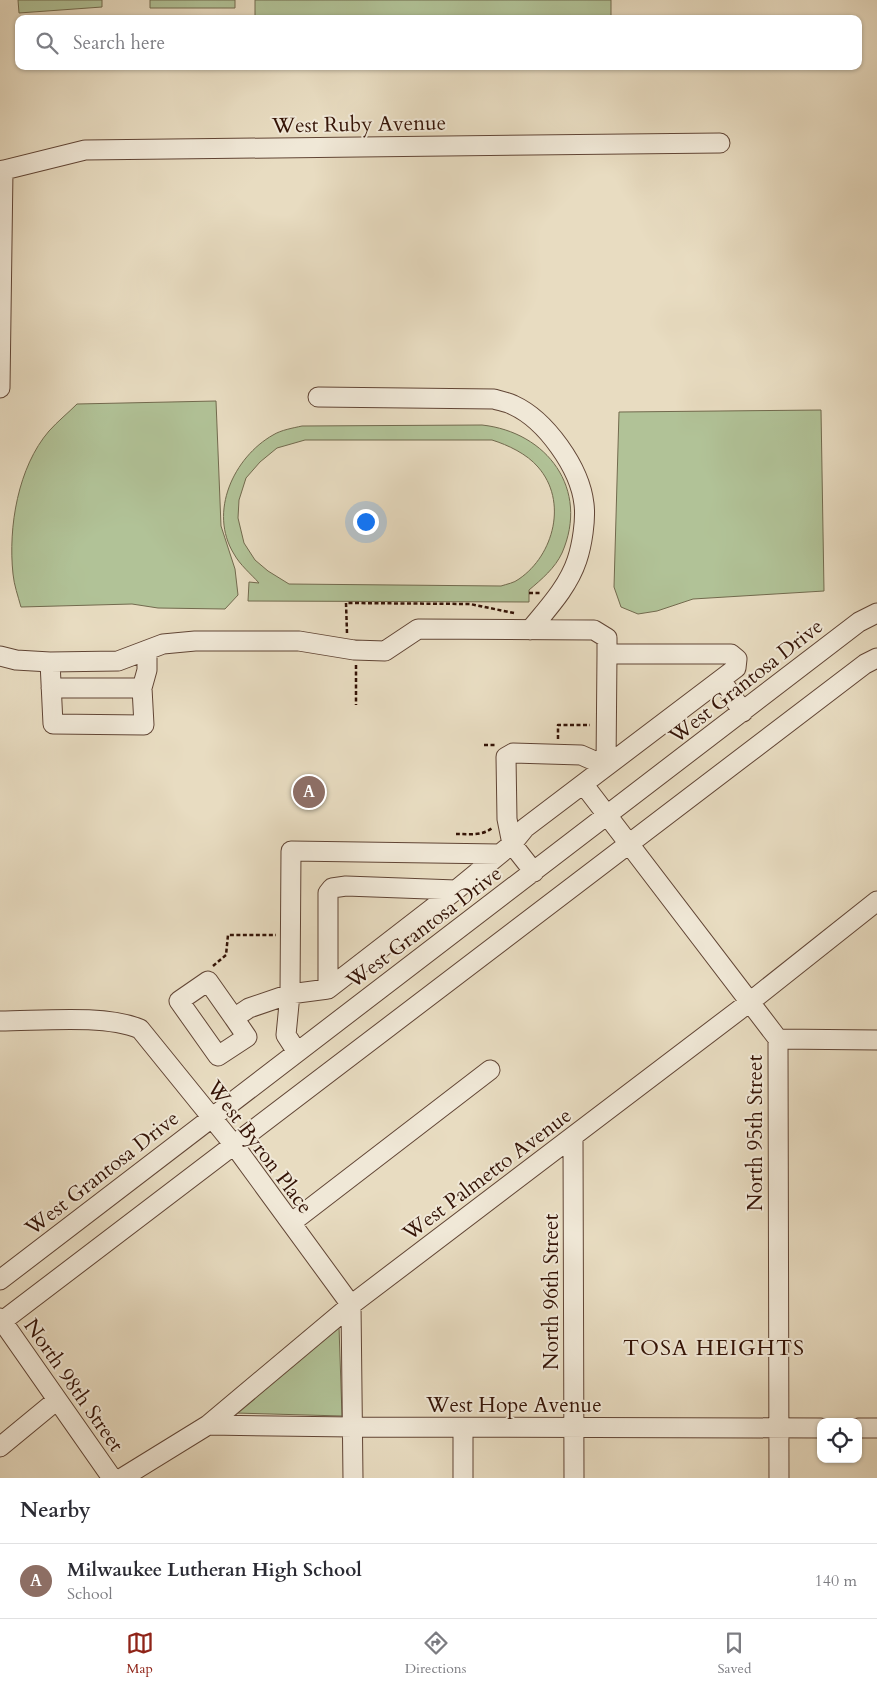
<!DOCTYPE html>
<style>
:root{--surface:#fff;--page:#f7f7f7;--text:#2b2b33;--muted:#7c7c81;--line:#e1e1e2;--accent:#8f2418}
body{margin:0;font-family:Cardo,serif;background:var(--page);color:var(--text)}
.controls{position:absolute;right:15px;bottom:15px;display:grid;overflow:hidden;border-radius:10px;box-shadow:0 1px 4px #0004}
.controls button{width:45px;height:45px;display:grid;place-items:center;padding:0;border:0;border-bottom:1px solid var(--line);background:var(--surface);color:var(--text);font:25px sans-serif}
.you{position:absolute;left:365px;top:521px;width:18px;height:18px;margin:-12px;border:4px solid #fff;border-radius:50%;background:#1a73e8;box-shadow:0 0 0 8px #1a73e833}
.badge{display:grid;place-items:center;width:32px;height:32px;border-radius:50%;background:var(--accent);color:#fff;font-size:16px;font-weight:700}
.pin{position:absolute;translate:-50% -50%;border:2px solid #fff;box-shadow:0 1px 5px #0006}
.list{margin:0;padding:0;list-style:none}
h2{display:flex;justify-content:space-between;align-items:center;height:65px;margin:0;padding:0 20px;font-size:21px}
h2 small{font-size:16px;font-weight:400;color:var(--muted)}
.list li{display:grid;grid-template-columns:32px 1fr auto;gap:15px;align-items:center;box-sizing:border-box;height:75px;padding:0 20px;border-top:1px solid var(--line)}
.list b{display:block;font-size:19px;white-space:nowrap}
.list p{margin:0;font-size:16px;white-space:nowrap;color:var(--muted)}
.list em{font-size:16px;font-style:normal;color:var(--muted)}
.icon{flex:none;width:28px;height:28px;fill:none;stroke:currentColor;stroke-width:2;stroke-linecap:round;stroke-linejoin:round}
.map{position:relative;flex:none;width:877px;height:1478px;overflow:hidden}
.search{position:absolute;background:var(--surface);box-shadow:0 1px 4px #0004;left:15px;right:15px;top:15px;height:55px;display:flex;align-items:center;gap:12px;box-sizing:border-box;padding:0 18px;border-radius:10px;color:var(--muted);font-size:19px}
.sheet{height:140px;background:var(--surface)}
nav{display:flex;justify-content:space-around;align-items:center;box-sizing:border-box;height:70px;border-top:1px solid var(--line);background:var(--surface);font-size:14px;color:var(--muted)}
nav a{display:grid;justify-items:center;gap:2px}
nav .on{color:var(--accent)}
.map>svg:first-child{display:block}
.green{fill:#b1c297;stroke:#726a4e;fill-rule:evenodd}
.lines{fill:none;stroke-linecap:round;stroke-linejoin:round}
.minor-casing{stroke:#614535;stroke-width:21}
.path{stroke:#341306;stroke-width:2.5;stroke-dasharray:4 2.5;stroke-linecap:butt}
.minor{stroke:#f0e8d7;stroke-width:19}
.labels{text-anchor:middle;stroke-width:4;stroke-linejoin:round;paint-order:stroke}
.street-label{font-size:21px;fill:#341306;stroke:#f0e8d7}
.neighbourhood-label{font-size:22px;letter-spacing:1px;fill:#341306;stroke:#f0e8d7}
</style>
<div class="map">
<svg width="877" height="1478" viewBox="0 0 877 1478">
<rect width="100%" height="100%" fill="#e8dcc1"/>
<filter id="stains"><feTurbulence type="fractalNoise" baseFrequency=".004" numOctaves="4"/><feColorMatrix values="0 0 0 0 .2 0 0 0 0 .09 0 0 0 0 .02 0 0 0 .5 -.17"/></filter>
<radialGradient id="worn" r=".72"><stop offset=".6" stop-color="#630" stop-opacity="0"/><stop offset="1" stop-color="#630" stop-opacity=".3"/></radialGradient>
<path class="green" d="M 18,0 L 102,0 L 102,7 L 19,13 Z
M 150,0 L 235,0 L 235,8 L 150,8 Z
M 255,0 L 611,0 L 611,19 L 255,19 Z
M 216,401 L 221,526 L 235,569 L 238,595 L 225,609 L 158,608 L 132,604 L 21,607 C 18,596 14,585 13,574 C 8,527 18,467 49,431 C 58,421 68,413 77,404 Z
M 821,410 L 824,591 L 693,599 L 657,611 L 638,614 L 621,607 L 614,587 L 619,412 Z
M 482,425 C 547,432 590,489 562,553 C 555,568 542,579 529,590 L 529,602 L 248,601 L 249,582 L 259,583 C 251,574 240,565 234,554 C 208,512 234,457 273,435 C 281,430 293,428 302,426 ZM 305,440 L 492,440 C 508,445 527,454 538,467 C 568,501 554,555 519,579 C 514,583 507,584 501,586 L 289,584 L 268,571 L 255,560 L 244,543 L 238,518 L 239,500 L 246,478 L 260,462 L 277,448 Z
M 339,1327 L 342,1416 L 235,1413 Z"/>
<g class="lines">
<g class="minor-casing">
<path id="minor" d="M 0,171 L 85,150 L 720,143
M 0,388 L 3,170
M 318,397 L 494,399 C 500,401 507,402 513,405 C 546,420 580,468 584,504 C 586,520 582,545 577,560 C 568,587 548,608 530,630
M 0,656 L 16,660 L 50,662 L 53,724 L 144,725 L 142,688 L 51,688
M 50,662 L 118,661 L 163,644 L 195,641 L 299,641 L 354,650 L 385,651 L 418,629 L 594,630 L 607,638 L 607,654
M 721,680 L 743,712
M 142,688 L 147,670 L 147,651
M 584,785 L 778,1039 L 779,1478
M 534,872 L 512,844 L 507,819 L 506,757 L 513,753 L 581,755 L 606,766
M 328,989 L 328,893 L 332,888 L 346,886 L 456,890
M 234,1018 L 208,981 L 179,1001 L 218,1056 L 247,1037 L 234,1018 L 249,1008 L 290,994 L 328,989 L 456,890 L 512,844 L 525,828 L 736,668 L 737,659 L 731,654 L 607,654 L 606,766
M 0,1021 C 40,1021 104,1014 140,1029 L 234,1145 L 351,1305 L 353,1478
M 778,1039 L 877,1040
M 297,1052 L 286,1035 L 290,994 L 291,851 L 500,854
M 573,1137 L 574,1478
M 291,1223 L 490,1070
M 0,1280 L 859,622 L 877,613
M 0,1318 L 112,1478
M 0,1323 L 865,664 L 877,658
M 208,1425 L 353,1427 L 821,1428
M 858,1428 L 877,1428
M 0,1447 L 57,1400
M 122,1478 L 208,1425 L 351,1305 L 751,1001 L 877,901
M 463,1478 L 463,1428"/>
</g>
<path class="path" d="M 529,593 L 540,593
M 347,633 L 346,603 L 470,604 L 514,613
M 356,665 L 356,705
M 558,739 L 558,725 L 590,725
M 484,745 L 495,745
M 456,834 C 468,834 483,836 492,828
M 213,966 L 226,955 L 228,935 L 276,935"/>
<use href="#minor" class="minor"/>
</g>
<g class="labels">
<g class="street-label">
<text transform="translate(359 124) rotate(-1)" y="7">West Ruby Avenue</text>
<text transform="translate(746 681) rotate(-38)" y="7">West Grantosa Drive</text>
<text transform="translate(424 927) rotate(-37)" y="7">West Grantosa Drive</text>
<text transform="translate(755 1133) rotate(-90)" y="7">North 95th Street</text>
<text transform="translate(260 1147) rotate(53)" y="7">West Byron Place</text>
<text transform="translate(102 1173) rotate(-38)" y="7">West Grantosa Drive</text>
<text transform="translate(487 1174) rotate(-37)" y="7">West Palmetto Avenue</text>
<text transform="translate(551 1292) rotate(-90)" y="7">North 96th Street</text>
<text transform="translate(74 1385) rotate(55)" y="7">North 98th Street</text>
<text x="514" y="1412">West Hope Avenue</text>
</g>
<g class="neighbourhood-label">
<text x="714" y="1355">TOSA HEIGHTS</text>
</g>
</g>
<rect width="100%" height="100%" filter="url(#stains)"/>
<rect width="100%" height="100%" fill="url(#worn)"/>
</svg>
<div class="controls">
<button><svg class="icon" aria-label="locate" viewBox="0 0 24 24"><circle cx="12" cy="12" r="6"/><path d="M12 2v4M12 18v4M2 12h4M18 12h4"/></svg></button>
</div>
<div class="you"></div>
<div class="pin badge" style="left:309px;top:792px;background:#8d6e63">A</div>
<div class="search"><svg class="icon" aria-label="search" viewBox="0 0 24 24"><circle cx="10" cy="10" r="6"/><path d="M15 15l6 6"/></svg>Search here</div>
</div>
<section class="sheet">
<h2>Nearby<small></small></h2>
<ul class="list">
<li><span class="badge" style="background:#8d6e63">A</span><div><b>Milwaukee Lutheran High School</b><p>School</p></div><em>140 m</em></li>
</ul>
</section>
<nav>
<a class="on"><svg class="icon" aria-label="map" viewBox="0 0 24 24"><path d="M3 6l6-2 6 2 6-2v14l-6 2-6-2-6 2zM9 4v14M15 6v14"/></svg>Map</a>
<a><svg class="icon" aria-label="directions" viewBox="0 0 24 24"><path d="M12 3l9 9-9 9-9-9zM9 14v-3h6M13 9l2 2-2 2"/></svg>Directions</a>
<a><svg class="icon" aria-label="saved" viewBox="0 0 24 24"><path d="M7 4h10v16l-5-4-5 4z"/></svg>Saved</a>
</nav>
